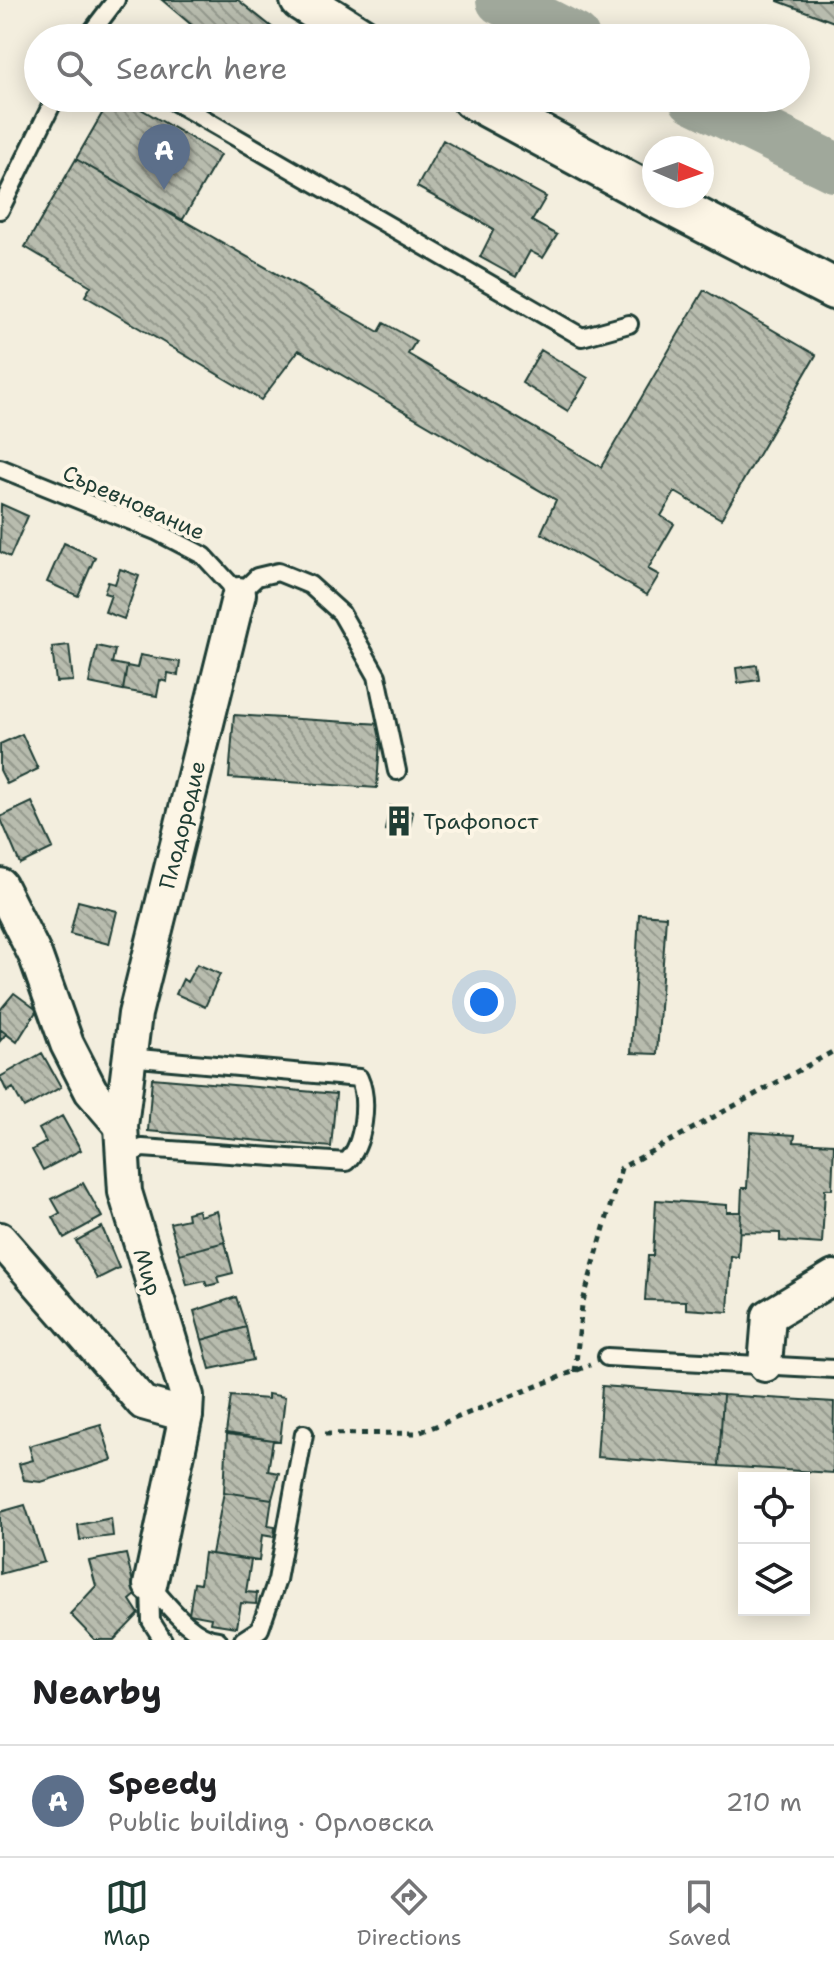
<!DOCTYPE html>
<meta charset="utf-8">
<style>
:root{--surface:#fff;--page:#f2f2f2;--text:#202124;--muted:#757577;--line:#e0e0e0;--accent:#1f3d34}
body{margin:0;font-family:"Shantell Sans",sans-serif;background:var(--page);color:var(--text)}
.controls{position:absolute;right:24px;bottom:24px;display:grid;overflow:hidden;border-radius:0px;box-shadow:0 4px 20px #0003}
.controls button{width:72px;height:72px;display:grid;place-items:center;padding:0;border:0;border-bottom:2px solid var(--line);background:var(--surface);color:var(--text);font:40px sans-serif}
.compass{position:absolute;left:642px;top:136px;width:72px;height:72px;border-radius:50%;background:var(--surface);box-shadow:0 4px 20px #0003;rotate:92deg}
.you{position:absolute;left:484px;top:1002px;width:28px;height:28px;margin:-20px;border:6px solid #fff;border-radius:50%;background:#1a73e8;box-shadow:0 0 0 12px #1a73e833}
.badge{display:grid;place-items:center;width:52px;height:52px;border-radius:50%;background:var(--accent);color:#fff;font-size:26px;font-weight:700}
.pin{position:absolute;translate:-50% -66px;filter:drop-shadow(0 2px 4px #0008)}
.pin::after{content:'';position:absolute;top:42px;width:28px;height:24px;background:inherit;clip-path:polygon(0 0,100% 0,50% 100%)}
.list{margin:0;padding:0;list-style:none}
h2{display:flex;justify-content:space-between;align-items:center;height:104px;margin:0;padding:0 32px;font-size:34px}
h2 small{font-size:26px;font-weight:400;color:var(--muted)}
.list li{display:grid;grid-template-columns:52px 1fr auto;gap:24px;align-items:center;box-sizing:border-box;height:112px;padding:0 32px;border-top:2px solid var(--line)}
.list b{display:block;font-size:30px;white-space:nowrap}
.list p{margin:0;font-size:26px;white-space:nowrap;color:var(--muted)}
.list em{font-size:26px;font-style:normal;color:var(--muted)}
.icon{flex:none;width:44px;height:44px;fill:none;stroke:currentColor;stroke-width:2;stroke-linecap:round;stroke-linejoin:round}
.map{position:relative;flex:none;width:834px;height:1640px;overflow:hidden}
.search{position:absolute;background:var(--surface);box-shadow:0 4px 20px #0003;left:24px;right:24px;top:24px;height:88px;display:flex;align-items:center;gap:20px;box-sizing:border-box;padding:0 28px;border-radius:44px;color:var(--muted);font-size:30px}
.sheet{height:216px;background:var(--surface)}
nav{display:flex;justify-content:space-around;align-items:center;box-sizing:border-box;height:112px;border-top:2px solid var(--line);background:var(--surface);font-size:22px;color:var(--muted)}
nav a{display:grid;justify-items:center;gap:4px}
nav .on{color:var(--accent)}
.map>svg:first-child{display:block}
.lines{fill:none;stroke-linecap:round;stroke-linejoin:round}
.river{stroke:#a0a89b;stroke-width:50}
.building{fill:url(#building-back-hatch);stroke:#1f3d34;stroke-width:2}
.service-casing{stroke:#1f3d34;stroke-width:22}
.minor-casing{stroke:#1f3d34;stroke-width:38}
.tertiary-casing{stroke:#1f3d34;stroke-width:46}
.path{stroke:#1f3d34;stroke-width:5;stroke-dasharray:6 6;stroke-linecap:butt}
.service{stroke:#fcf5e5;stroke-width:16}
.minor{stroke:#fcf5e5;stroke-width:32}
.tertiary{stroke:#fcf5e5;stroke-width:40}
.labels{text-anchor:middle;stroke-width:8;stroke-linejoin:round;paint-order:stroke}
.street-label{font-size:22px;fill:#1f3d34;stroke:#fcf5e5}
.poi-label{font-size:22px;fill:#1f3d34;stroke:#fcf5e5;text-anchor:start}
</style>
<div class="map">
<svg width="834" height="1640" viewBox="0 0 834 1640">
<defs>
<pattern id="building-back-hatch" width="6" height="6" patternUnits="userSpaceOnUse" patternTransform="scale(2)"><rect width="6" height="6" fill="#b8bcae"/><path d="M-1 5l2 2M0 0l6 6M5-1l2 2" fill="none" stroke="#959a8e"/></pattern>
</defs>
<rect width="100%" height="100%" fill="#f3eede"/>
<filter id="ink" filterUnits="userSpaceOnUse"><feTurbulence type="fractalNoise" baseFrequency=".0125" numOctaves="2"/><feDisplacementMap in="SourceGraphic" scale="16" xChannelSelector="R" yChannelSelector="G"/><feConvolveMatrix kernelMatrix="1 2 1 2 8 2 1 2 1" color-interpolation-filters="sRGB"/></filter>
<g filter="url(#ink)">
<g class="lines">
<path class="river" d="M 501,0 L 575,38
M 693,98 L 834,167"/>
</g>
<path class="building" d="M 162,0 L 238,0 L 273,28 L 265,38 L 207,38 Z
M 834,0 L 834,22 L 778,1 L 778,0 Z
M 111,98 L 122,98 L 220,155 L 182,221 L 76,159 Z
M 443,140 L 546,197 L 532,221 L 557,235 L 543,258 L 530,251 L 516,277 L 480,257 L 494,229 L 417,187 Z
M 76,159 L 379,332 L 384,323 L 416,341 L 408,354 L 601,467 L 704,290 L 816,355 L 721,519 L 675,492 L 661,516 L 674,524 L 648,569 L 659,575 L 647,595 L 541,533 L 556,500 L 299,350 L 261,400 L 85,296 L 91,286 L 25,247 Z
M 541,350 L 588,378 L 568,411 L 522,383 Z
M 1,504 L 28,516 L 10,557 L 0,552 Z
M 64,543 L 95,557 L 78,596 L 47,582 Z
M 120,569 L 139,576 L 124,619 L 105,612 L 111,595 L 104,593 L 108,582 L 115,584 Z
M 69,645 L 73,681 L 56,682 L 52,647 Z
M 97,646 L 115,650 L 112,663 L 127,666 L 123,690 L 89,683 Z
M 140,655 L 180,662 L 178,675 L 168,673 L 167,682 L 160,680 L 157,696 L 123,690 L 127,666 L 137,668 Z
M 757,665 L 759,680 L 738,683 L 736,668 Z
M 234,715 L 381,724 L 377,788 L 229,778 Z
M 22,734 L 38,769 L 7,784 L 0,770 L 0,744 Z
M 32,802 L 53,848 L 20,864 L 0,817 Z
M 390,806 L 413,812 L 408,836 L 385,830 Z
M 78,901 L 117,911 L 109,944 L 70,934 Z
M 639,914 L 666,916 L 657,1054 L 631,1053 Z
M 197,964 L 220,974 L 205,1007 L 176,994 L 183,979 L 187,982 Z
M 14,993 L 37,1010 L 17,1042 L 6,1034 L 0,1041 L 0,1010 Z
M 14,993 L 37,1010 L 17,1042 L 0,1029 L 0,1010 Z
M 42,1053 L 61,1087 L 24,1108 L 13,1088 L 7,1092 L 0,1077 Z
M 152,1078 L 336,1094 L 331,1147 L 148,1131 Z
M 62,1116 L 81,1150 L 43,1170 L 32,1150 L 46,1142 L 39,1129 Z
M 750,1132 L 795,1135 L 794,1142 L 834,1144 L 832,1189 L 825,1189 L 822,1244 L 780,1241 L 780,1233 L 740,1232 L 742,1188 L 747,1188 Z
M 83,1183 L 102,1217 L 64,1238 L 53,1217 L 60,1213 L 52,1199 Z
M 656,1200 L 727,1205 L 727,1212 L 741,1212 L 738,1257 L 731,1256 L 728,1312 L 686,1309 L 686,1301 L 645,1300 L 648,1256 L 653,1256 Z
M 198,1210 L 199,1216 L 217,1211 L 225,1242 L 179,1254 L 170,1223 L 188,1219 L 187,1213 Z
M 102,1227 L 119,1268 L 97,1279 L 76,1241 Z
M 225,1242 L 233,1273 L 217,1277 L 219,1283 L 207,1286 L 205,1281 L 187,1285 L 179,1254 Z
M 236,1297 L 246,1327 L 202,1340 L 194,1311 Z
M 246,1327 L 253,1360 L 210,1369 L 202,1340 Z
M 602,1386 L 723,1395 L 719,1466 L 597,1457 Z
M 268,1394 L 285,1397 L 280,1441 L 226,1433 L 231,1396 L 268,1399 Z
M 723,1395 L 834,1402 L 833,1473 L 719,1466 Z
M 101,1425 L 112,1460 L 41,1482 L 24,1480 L 19,1464 L 33,1460 L 29,1446 Z
M 227,1434 L 273,1440 L 268,1471 L 279,1473 L 272,1499 L 224,1492 Z
M 224,1492 L 272,1499 L 268,1526 L 275,1527 L 274,1537 L 262,1535 L 259,1561 L 212,1554 Z
M 25,1505 L 44,1562 L 0,1574 L 0,1512 Z
M 111,1518 L 113,1536 L 80,1540 L 78,1525 Z
M 204,1553 L 251,1560 L 246,1592 L 257,1593 L 256,1604 L 241,1603 L 237,1627 L 210,1623 L 211,1618 L 189,1614 L 194,1583 L 200,1584 Z
M 126,1554 L 136,1595 L 130,1600 L 139,1614 L 114,1640 L 95,1640 L 70,1614 L 96,1586 L 89,1561 Z"/>
<g class="lines">
<g class="service-casing">
<path id="service" d="M 87,38 L 116,0
M 168,98 L 582,337 L 629,324
M 0,210 L 55,98
M 0,468 L 156,531 L 204,556 L 239,594 L 257,577 L 278,572 L 310,585 L 341,613 L 377,676 L 397,771
M 121,1159 L 142,1148 L 346,1162 C 364,1146 369,1100 359,1078 L 128,1057
M 607,1357 L 834,1369
M 150,1585 C 168,1605 191,1637 218,1640
M 150,1585 L 151,1621 L 163,1640
M 243,1640 L 260,1629 L 277,1580 L 304,1434"/>
</g>
<g class="minor-casing">
<g id="minor">
<path d="M 0,885 L 36,957 L 67,1044 L 91,1091 L 121,1126"/>
<path d="M 0,1239 L 143,1403 L 186,1415"/>
<path d="M 765,1365 L 769,1316 L 834,1277"/>
<path id="s1" d="M 150,1585 L 186,1415 L 187,1396 L 125,1192 L 121,1126 L 135,1014 L 239,594"/>
</g>
</g>
<g class="tertiary-casing">
<path id="tertiary" d="M 301,0 L 361,38
M 472,98 L 654,196
M 654,196 L 834,289"/>
</g>
<path class="path" d="M 575,1372 L 582,1305 L 621,1168 L 834,1051
M 325,1434 L 418,1433 L 590,1365"/>
<use href="#service" class="service"/>
<use href="#minor" class="minor"/>
<use href="#tertiary" class="tertiary"/>
</g>
</g>
<defs>
<g id="building-bare" transform="scale(2.4)"><path d="M-4-6H4V6H1V3H-1V6H-4ZM-2.5-4.3h1.7v1.8h-1.7ZM.8-4.3h1.7v1.8H.8ZM-2.5-1h1.7V.8h-1.7ZM.8-1h1.7V.8H.8Z" fill="#1f3d34" stroke="#fcf5e5" stroke-width="2.5" paint-order="stroke"/></g>
</defs>
<g fill-rule="evenodd">
<use href="#building-bare" x="399" y="821"/>
</g>
<g class="labels">
<g class="street-label">
<text transform="translate(134 502) rotate(24)" y="8">Съревнование</text>
<text dy="8" stroke="none"><textPath href="#s1" startOffset="780">Плодородие</textPath></text>
<text transform="translate(148 1272) rotate(72)" y="8">Мир</text>
</g>
<g class="poi-label">
<text x="423" y="829">Трафопост</text>
</g>
</g>
</svg>
<div class="controls">
<button><svg class="icon" aria-label="locate" viewBox="0 0 24 24"><circle cx="12" cy="12" r="6"/><path d="M12 2v4M12 18v4M2 12h4M18 12h4"/></svg></button>
<button><svg class="icon" aria-label="layers" viewBox="0 0 24 24"><path d="M12 4l9 5-9 5-9-5zM3 14l9 5 9-5"/></svg></button>
</div>
<svg class="compass" viewBox="-18 -18 36 36"><path d="M0-13l5 13h-10z" fill="#e53935"/><path d="M0 13l5-13h-10z" fill="#757577"/></svg>
<div class="you"></div>
<div class="pin badge" style="left:164px;top:190px;background:#5c6f8a">A</div>
<div class="search"><svg class="icon" aria-label="search" viewBox="0 0 24 24"><circle cx="10" cy="10" r="6"/><path d="M15 15l6 6"/></svg>Search here</div>
</div>
<section class="sheet">
<h2>Nearby<small></small></h2>
<ul class="list">
<li><span class="badge" style="background:#5c6f8a">A</span><div><b>Speedy</b><p>Public building · Орловска</p></div><em>210 m</em></li>
</ul>
</section>
<nav>
<a class="on"><svg class="icon" aria-label="map" viewBox="0 0 24 24"><path d="M3 6l6-2 6 2 6-2v14l-6 2-6-2-6 2zM9 4v14M15 6v14"/></svg>Map</a>
<a><svg class="icon" aria-label="directions" viewBox="0 0 24 24"><path d="M12 3l9 9-9 9-9-9zM9 14v-3h6M13 9l2 2-2 2"/></svg>Directions</a>
<a><svg class="icon" aria-label="saved" viewBox="0 0 24 24"><path d="M7 4h10v16l-5-4-5 4z"/></svg>Saved</a>
</nav>
